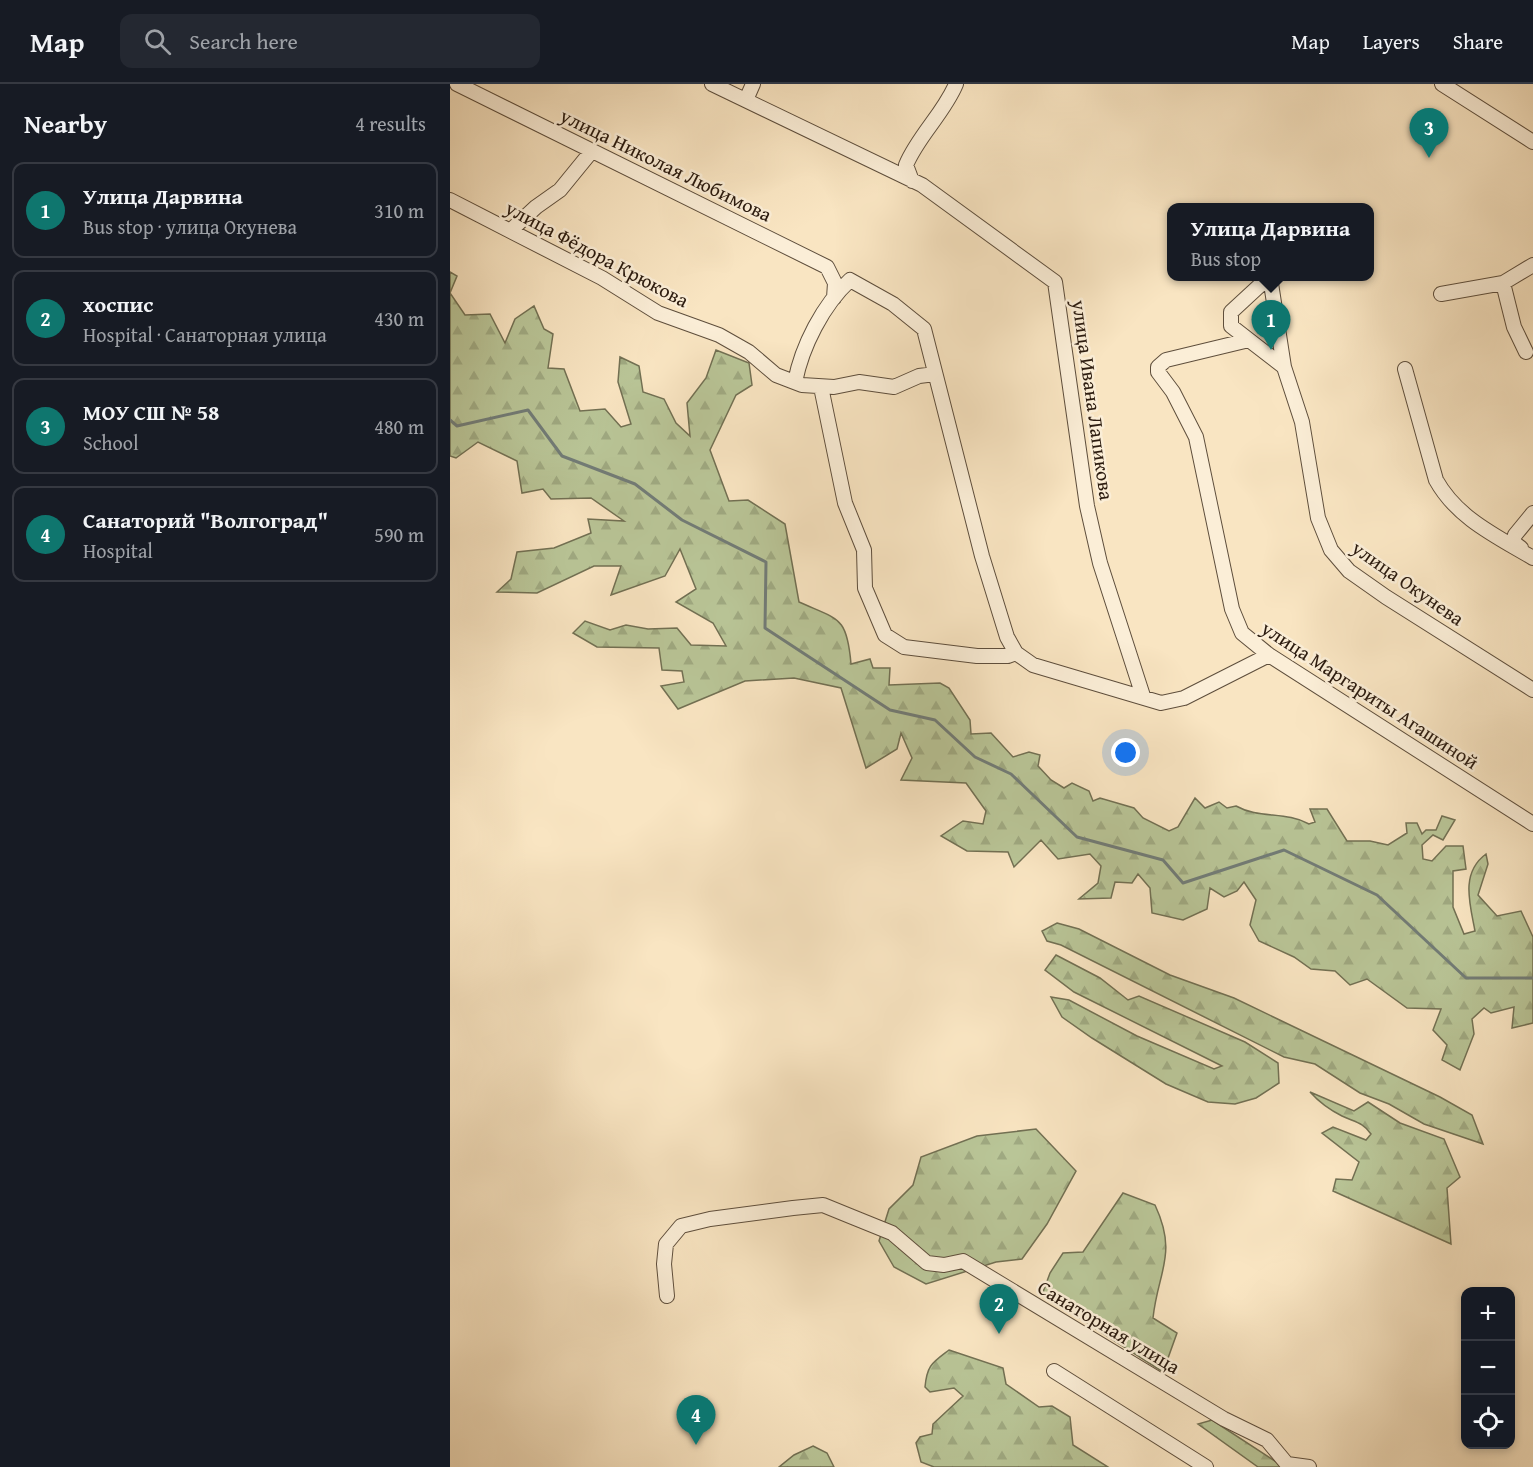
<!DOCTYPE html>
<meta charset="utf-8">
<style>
:root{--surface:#171b24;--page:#242831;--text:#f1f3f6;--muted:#9ea1a6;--line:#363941;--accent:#0f766e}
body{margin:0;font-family:"Gentium Book Plus",serif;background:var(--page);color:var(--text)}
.controls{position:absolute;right:18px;bottom:18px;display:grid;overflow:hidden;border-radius:12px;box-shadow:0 3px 9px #0003}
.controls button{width:54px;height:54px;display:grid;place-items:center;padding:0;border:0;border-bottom:2px solid var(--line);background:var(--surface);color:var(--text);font:30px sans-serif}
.you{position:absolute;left:676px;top:669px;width:21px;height:21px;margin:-15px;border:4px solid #fff;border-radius:50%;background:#1a73e8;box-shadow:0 0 0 9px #1a73e833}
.badge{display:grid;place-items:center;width:39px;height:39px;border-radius:50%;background:var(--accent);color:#fff;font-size:20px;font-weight:700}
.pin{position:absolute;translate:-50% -50px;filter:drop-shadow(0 2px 3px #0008)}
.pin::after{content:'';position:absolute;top:32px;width:21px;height:18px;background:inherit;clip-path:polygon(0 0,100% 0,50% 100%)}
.popup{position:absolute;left:717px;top:119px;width:207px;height:78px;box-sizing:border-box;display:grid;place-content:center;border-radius:12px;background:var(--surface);filter:drop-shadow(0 2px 4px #0005);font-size:20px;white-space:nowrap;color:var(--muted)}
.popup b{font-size:22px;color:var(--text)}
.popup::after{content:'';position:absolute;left:50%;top:100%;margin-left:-12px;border:12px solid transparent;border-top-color:var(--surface)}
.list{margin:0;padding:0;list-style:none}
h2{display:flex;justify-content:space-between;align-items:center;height:78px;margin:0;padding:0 24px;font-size:26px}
h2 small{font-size:20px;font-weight:400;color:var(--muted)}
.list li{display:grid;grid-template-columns:39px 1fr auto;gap:18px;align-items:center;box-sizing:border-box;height:96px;margin:0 12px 12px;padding:0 12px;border:2px solid var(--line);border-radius:12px}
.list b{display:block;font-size:22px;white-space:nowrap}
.list p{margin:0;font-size:20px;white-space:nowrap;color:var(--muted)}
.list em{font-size:20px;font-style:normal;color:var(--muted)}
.icon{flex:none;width:33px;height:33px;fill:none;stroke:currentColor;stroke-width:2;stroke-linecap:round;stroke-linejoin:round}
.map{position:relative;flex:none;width:1083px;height:1383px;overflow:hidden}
header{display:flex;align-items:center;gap:36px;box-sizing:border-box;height:84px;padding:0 30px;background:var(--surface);border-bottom:2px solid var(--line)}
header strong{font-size:28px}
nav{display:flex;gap:33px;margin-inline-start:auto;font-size:21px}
.search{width:420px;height:54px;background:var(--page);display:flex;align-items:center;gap:15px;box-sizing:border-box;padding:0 21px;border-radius:12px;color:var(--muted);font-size:22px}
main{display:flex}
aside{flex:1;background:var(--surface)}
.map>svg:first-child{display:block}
.forest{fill:url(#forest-firs);stroke:#727053;stroke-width:1.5}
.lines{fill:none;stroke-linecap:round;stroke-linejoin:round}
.stream{stroke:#727c77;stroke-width:3}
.minor-casing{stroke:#5e4e3c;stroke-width:16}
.minor{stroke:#fbeed7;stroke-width:14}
.labels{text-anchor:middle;stroke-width:5;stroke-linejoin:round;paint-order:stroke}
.street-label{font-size:20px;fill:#2b1b0f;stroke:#fbeed7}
</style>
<header>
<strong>Map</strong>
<div class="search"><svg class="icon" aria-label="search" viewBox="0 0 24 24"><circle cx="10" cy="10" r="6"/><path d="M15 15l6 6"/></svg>Search here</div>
<nav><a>Map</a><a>Layers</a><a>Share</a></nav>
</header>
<main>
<aside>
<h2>Nearby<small>4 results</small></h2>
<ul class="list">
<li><span class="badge">1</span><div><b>Улица Дарвина</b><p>Bus stop · улица Окунева</p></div><em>310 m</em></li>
<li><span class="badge">2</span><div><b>хоспис</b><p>Hospital · Санаторная улица</p></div><em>430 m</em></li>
<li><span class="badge">3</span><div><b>МОУ СШ № 58</b><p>School</p></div><em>480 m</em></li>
<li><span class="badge">4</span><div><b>Санаторий &quot;Волгоград&quot;</b><p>Hospital</p></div><em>590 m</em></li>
</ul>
</aside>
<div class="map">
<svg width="1083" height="1383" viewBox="0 0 1083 1383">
<defs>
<pattern id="forest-firs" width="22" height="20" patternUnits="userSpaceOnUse" patternTransform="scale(1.5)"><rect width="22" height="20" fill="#b9c597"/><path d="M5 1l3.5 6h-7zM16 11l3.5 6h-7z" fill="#9fa981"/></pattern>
</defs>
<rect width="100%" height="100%" fill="#f9e5c2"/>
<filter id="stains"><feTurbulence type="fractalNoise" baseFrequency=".00333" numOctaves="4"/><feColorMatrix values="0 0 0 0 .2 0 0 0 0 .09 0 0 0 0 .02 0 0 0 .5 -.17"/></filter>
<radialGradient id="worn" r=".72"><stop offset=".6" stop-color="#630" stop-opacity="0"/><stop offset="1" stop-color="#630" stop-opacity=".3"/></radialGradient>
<path class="forest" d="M 0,188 L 7,192 L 0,209 L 15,231 L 40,230 L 55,259 L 65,235 L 84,222 L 94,245 L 103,250 L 98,284 L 114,285 L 130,327 L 155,325 L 171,343 L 181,340 L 168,298 L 170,273 L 189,282 L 193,308 L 214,315 L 226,339 L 240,352 L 237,319 L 256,294 L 266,266 L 299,279 L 302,301 L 286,311 L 260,366 L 279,417 L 298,416 L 335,440 L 349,518 C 389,536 397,532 401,580 L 420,575 L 423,584 L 440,584 L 439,601 L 490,599 L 499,604 L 520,636 L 521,650 L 541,649 L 563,673 L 579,668 L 590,671 L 588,682 L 601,696 L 614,704 L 622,699 L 639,707 L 643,717 L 650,714 L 684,724 L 693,734 L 719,747 L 728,743 L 745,714 L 755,724 L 769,718 L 777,724 L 786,722 C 809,735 836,727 859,740 L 865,738 L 860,725 L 877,725 L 897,757 L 920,757 L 938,761 L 957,749 L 956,739 L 967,739 L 972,750 L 976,746 L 986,746 L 992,732 L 1005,736 L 993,756 L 983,751 L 972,761 L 973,775 L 982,777 L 996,762 L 1013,762 L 1016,785 L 1003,787 L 1003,823 L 1014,850 L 1025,847 C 1020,820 1010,789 1036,770 L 1038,780 L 1028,811 L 1047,832 L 1071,827 L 1083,853 L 1083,939 L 1062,944 L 1064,923 L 1041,929 L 1034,924 L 1022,935 L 1024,950 L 1010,986 L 992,976 L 997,961 L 983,946 L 991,925 L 957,924 L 917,895 L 900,901 L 885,887 L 861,885 L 844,873 L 809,857 L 800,841 L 806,816 L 794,798 L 787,807 L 774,813 L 760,804 L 757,825 L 733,836 L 702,829 L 700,804 L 688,790 L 682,799 L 665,798 L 661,814 L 629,815 L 648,799 L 651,782 L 640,770 L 608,775 L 591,756 L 564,783 L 558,768 L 517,767 L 491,752 L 513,737 L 533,740 L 536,727 L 516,699 L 451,696 L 462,674 L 451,649 L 447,665 L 416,684 L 391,604 L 344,594 L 295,597 L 228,625 L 211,602 L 234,598 L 232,587 L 212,586 L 209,564 L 147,563 L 123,549 L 135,537 L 160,546 L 176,541 L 198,545 L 227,544 L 241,561 L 276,562 L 263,539 L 226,518 L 246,505 L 230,465 L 215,492 L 161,511 L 171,482 L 144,482 L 87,509 L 47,508 L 61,495 L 67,468 L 104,464 L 141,449 L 138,435 L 174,437 L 141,414 L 101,415 L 93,405 L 72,409 L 67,377 L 28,358 L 6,374 L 0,372 Z
M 607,839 L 629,845 L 720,891 L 784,914 L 990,1013 L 1022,1031 L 1033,1060 L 974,1040 L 939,1020 L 910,1009 L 865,980 L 834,973 L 611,861 L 597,857 L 592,847 Z
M 606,871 L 650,894 L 678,916 L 689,912 L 795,958 L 828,979 L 829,999 L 806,1014 L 785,1020 L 758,1018 L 716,1000 L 642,954 L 612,933 L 601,913 L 619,916 L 687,952 L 764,985 L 772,982 L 624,908 L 595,886 Z
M 860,1008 L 904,1027 L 918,1018 L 950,1039 L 994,1055 L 1010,1093 L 997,1104 L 1001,1160 L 883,1107 L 886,1095 L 902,1096 L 909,1078 L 872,1049 L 883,1043 L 916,1056 L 921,1050 C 913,1038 904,1038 892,1032 C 880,1026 869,1018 860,1008 Z
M 586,1045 L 626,1087 L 597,1140 L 572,1175 L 546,1178 L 476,1200 L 444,1183 L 429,1157 L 439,1125 L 463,1101 L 471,1073 L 527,1052 Z
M 673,1109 L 705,1121 C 728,1170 708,1187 703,1234 L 727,1249 L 713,1288 L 646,1245 L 593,1208 L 600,1189 L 613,1169 L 633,1168 Z
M 499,1266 L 553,1284 L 556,1300 L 589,1323 L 602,1322 L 620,1333 L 623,1361 L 658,1383 L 484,1383 L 471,1378 L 466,1359 L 470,1353 L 482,1350 L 483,1340 L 513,1312 L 504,1304 L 480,1308 L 475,1303 C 477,1281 482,1279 499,1266 Z
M 762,1336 L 834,1383 L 808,1383 L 748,1340 Z
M 363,1362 L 377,1369 L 384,1383 L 329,1383 L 344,1371 Z"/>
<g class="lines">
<path class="stream" d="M 0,336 L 7,342 L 78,326 L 112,372 L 185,400 L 232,436 L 316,478 L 315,544 L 440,626 L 485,636 L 525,673 L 561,690 L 627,753 L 713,776 L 733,799 L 834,766 L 927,811 L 1016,894 L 1083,894"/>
<g class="minor-casing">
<path id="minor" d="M 7,0 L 377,183 L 385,199 L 384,214
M 262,0 L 472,101 L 605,198 L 637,422 L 650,479 L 693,612
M 992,0 L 1083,58
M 296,16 L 303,0
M 462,97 L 456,81 C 468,52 494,29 506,0
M 0,116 L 152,194 L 208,229 L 269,251 L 299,268 L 326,291 L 352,301 L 384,303 L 409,298 L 444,303 L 469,292 L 485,290
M 61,146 L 86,123 L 110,106 L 141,68
M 820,193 L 834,283 L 852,338 L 868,434 L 881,466 L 899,487 L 936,513 L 1083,606
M 991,210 L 1053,199
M 799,256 L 781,242 L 781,228 L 820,192
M 1076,268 L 1064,243 L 1053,199 L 1083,181
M 834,283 L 799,256 L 716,276 L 708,283 L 708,288 L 723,308 L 746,353 L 782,525 L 792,549 L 819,571 L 1083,740
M 955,285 L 986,396 C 1007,434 1046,452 1083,474
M 345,298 C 352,262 373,221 400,196 L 443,220 L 474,245 L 532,472 L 557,553 L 566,569 L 583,581 L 711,619 L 734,614 L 819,571
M 371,303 L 395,419 L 414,466 L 415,504 L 435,551 L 454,563 L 527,572 L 558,572 L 566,569
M 1071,464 L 1063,458 L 1065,451 L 1083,429
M 217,1212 L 214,1180 L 216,1160 L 231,1142 L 260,1135 L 343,1124 L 373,1121 L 400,1132 L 442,1149 L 477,1179 L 494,1181 L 513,1177 L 774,1335 L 817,1356 L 837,1380 L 859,1383
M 604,1287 L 756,1383"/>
</g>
<use href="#minor" class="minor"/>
</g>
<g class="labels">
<g class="street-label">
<text transform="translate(216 81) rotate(26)" y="7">улица Николая Любимова</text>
<text transform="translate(147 170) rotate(28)" y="7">улица Фёдора Крюкова</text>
<text transform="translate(643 316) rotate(82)" y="7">улица Ивана Лапикова</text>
<text transform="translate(958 499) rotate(35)" y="7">улица Окунева</text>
<text transform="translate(920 611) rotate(33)" y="7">улица Маргариты Агашиной</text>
<text transform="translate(659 1243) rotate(31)" y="7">Санаторная улица</text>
</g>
</g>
<rect width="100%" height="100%" filter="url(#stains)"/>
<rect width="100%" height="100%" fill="url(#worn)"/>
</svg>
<div class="controls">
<button>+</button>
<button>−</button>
<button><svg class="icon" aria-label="locate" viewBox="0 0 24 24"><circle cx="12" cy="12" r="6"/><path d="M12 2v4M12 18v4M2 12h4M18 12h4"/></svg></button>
</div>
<div class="you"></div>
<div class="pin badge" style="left:821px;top:266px">1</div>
<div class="popup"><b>Улица Дарвина</b>Bus stop</div>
<div class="pin badge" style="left:549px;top:1250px">2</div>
<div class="pin badge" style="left:979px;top:74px">3</div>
<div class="pin badge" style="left:246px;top:1361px">4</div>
</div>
</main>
